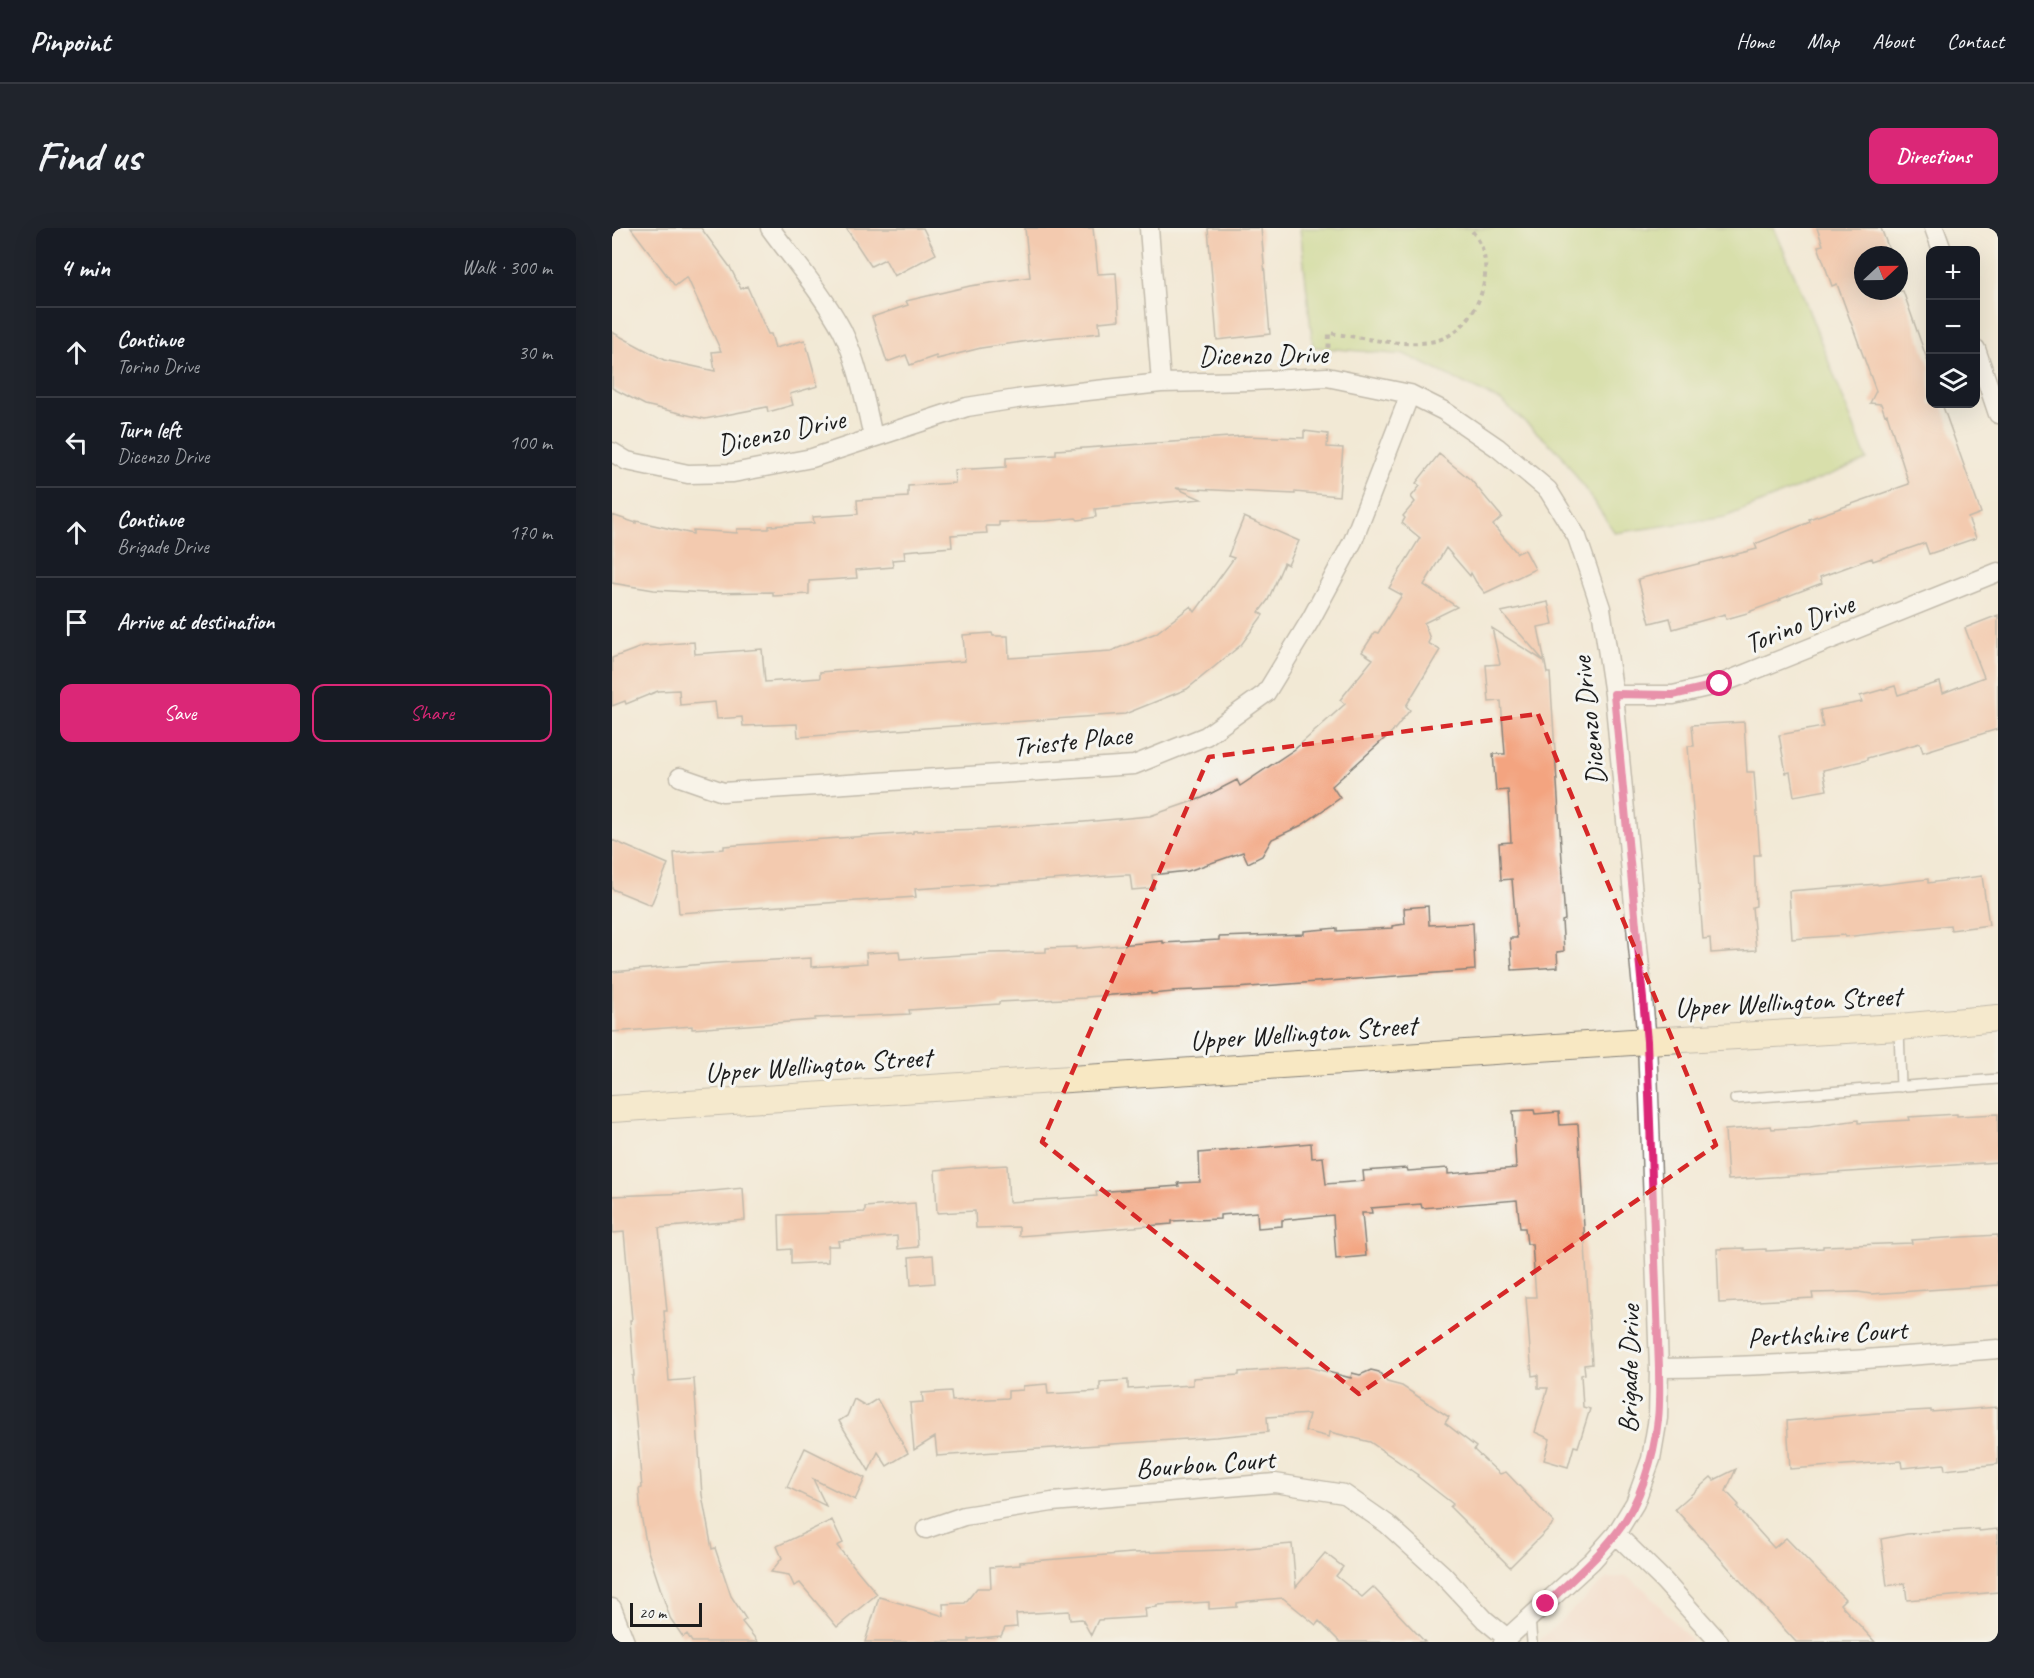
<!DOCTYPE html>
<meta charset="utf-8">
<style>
:root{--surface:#171b24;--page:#20242c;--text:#f1f3f6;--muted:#9ea1a6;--line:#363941;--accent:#db2777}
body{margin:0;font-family:Caveat,sans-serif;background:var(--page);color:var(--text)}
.controls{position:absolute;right:18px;top:18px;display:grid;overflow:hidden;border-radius:12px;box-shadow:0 6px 24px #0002}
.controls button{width:54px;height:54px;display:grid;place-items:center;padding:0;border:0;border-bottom:2px solid var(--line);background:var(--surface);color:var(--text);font:30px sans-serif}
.compass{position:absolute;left:1242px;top:18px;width:54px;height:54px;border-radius:50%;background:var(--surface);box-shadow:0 6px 24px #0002;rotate:68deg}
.scale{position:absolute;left:18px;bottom:15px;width:72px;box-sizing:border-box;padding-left:6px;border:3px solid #1c1c1c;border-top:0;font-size:16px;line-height:21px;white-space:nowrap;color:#1c1c1c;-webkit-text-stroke:4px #f6f6f2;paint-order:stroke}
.stop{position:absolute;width:18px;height:18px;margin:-14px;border:4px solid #db2777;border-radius:50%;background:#fff}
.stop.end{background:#db2777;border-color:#fff;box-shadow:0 2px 6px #0008}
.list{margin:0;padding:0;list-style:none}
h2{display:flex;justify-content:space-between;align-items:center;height:78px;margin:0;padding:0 24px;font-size:26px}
h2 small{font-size:20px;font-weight:400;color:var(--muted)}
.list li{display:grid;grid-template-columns:39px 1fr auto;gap:18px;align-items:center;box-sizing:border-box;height:90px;padding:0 24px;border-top:2px solid var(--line)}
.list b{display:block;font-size:22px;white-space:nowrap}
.list p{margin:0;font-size:20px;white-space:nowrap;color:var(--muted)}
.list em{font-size:20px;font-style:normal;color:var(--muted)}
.actions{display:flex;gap:12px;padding:18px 24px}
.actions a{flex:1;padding:14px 0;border:2px solid var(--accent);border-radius:12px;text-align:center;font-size:21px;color:var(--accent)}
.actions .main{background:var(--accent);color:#fff}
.icon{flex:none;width:33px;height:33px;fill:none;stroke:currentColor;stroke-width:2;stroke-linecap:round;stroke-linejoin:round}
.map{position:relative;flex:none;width:1386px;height:1414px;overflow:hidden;border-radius:12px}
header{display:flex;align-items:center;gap:36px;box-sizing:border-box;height:84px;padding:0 30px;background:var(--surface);border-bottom:2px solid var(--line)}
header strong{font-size:28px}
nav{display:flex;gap:33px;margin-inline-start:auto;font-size:21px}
.intro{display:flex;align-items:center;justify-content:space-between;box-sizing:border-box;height:144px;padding:0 36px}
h1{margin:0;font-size:42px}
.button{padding:15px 27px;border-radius:12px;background:var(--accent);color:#fff;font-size:21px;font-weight:700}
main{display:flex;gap:36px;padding:0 36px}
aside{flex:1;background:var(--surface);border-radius:12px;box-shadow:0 6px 24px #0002}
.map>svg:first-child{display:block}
.built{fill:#f6d2c4}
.green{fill:#b8d379;stroke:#6a784a;stroke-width:1.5}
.building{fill:#f3a480}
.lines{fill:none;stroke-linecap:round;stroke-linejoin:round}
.service-casing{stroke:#878279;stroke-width:12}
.minor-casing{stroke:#878279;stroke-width:21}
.secondary-casing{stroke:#878279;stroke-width:28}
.path{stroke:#878279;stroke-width:4;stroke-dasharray:4.5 4.5;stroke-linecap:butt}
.service{stroke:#fff;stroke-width:9}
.minor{stroke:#fff;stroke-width:18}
.secondary{stroke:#f8e8c3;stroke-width:26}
.route{stroke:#db2777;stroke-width:8}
.marked{fill:none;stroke:#d62828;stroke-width:4.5;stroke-dasharray:12 8;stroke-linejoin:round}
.labels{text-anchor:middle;stroke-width:6;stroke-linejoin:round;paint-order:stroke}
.street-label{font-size:28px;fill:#1c1c1c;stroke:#f6f6f2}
</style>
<header>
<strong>Pinpoint</strong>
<nav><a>Home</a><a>Map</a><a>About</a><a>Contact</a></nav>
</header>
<div class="intro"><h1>Find us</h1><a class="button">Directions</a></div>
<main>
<aside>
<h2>4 min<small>Walk · 300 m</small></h2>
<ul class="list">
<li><svg class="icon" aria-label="ahead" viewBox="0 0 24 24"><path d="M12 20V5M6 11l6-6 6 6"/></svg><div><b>Continue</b><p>Torino Drive</p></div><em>30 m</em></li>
<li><svg class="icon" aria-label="left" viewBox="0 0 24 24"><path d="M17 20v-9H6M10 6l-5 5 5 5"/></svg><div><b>Turn left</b><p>Dicenzo Drive</p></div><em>100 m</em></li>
<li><svg class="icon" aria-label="ahead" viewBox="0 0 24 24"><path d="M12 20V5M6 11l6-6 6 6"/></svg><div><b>Continue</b><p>Brigade Drive</p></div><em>170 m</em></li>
<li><svg class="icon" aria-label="arrive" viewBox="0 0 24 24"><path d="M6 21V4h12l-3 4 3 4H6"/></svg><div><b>Arrive at destination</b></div></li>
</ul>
<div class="actions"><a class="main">Save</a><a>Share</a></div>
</aside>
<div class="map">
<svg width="1386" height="1414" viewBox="0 0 1386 1414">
<rect width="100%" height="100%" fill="#f6f6f2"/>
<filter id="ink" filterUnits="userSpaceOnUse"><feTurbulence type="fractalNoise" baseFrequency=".0167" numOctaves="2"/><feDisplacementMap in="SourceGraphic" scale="12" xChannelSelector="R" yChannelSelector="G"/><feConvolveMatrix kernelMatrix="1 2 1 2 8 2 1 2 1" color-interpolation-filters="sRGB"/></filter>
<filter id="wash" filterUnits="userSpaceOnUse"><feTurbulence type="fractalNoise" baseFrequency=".008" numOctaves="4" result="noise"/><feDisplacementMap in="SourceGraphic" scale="24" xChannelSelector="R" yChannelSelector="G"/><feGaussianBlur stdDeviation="1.35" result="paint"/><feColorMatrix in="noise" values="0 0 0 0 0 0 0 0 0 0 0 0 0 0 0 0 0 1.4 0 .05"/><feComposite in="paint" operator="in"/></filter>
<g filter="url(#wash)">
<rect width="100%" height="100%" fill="#f2e9d6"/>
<path class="built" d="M 1014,1348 L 1032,1361 L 1081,1414 L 925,1414 L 994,1351 Z"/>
<path class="green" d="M 688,0 L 1162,0 L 1186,55 L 1255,232 L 1113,289 L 1003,305 L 949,226 L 889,173 L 794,127 L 701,119 Z"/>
<g id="blocks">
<path class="building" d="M 19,0 L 89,0 L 118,39 L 129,61 L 135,58 L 156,106 L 159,106 L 163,120 L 193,112 L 206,158 L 178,166 L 181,177 L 156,184 L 155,179 L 93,191 L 33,177 L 0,160 L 0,104 L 52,132 L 103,143 L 100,124 L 109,123 L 75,49 L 63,58 Z
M 234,0 L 311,0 L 324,26 L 282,48 L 273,31 L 259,38 Z
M 413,0 L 481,0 L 486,46 L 504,45 L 507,92 L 487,94 L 488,105 L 437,110 L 369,120 L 325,131 L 324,128 L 298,137 L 294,127 L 275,134 L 260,89 L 296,77 L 294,73 L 358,58 L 418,49 Z
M 596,0 L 649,0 L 658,106 L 605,112 Z
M 1205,0 L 1269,0 L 1279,27 L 1251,27 L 1251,63 L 1291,63 L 1318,140 L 1318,176 L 1330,176 L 1369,285 L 1356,290 L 1364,310 L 1317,326 L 1313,315 L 1261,333 L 1260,330 L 1208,349 L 1210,355 L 1168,371 L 1169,372 L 1139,383 L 1139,384 L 1114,391 L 1113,386 L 1061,401 L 1058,390 L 1038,395 L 1026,351 L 1145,321 L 1143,316 L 1198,294 L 1197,291 L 1297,256 L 1275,186 L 1273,187 L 1269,176 L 1258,175 L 1264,163 L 1225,56 L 1220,58 L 1206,18 L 1211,17 Z
M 692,203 L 716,206 L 715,219 L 731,220 L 727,268 L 683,264 L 683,266 L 564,260 L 589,271 L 483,281 L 484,289 L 466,292 L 464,290 L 433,293 L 387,294 L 387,298 L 374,298 L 375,305 L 339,307 L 340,319 L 292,323 L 293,331 L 280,332 L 281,339 L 244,342 L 245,350 L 197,353 L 197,366 L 161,368 L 161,364 L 94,365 L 42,362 L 0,355 L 0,287 L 24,295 L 24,293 L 81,306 L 81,302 L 125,305 L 125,301 L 157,301 L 157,298 L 202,295 L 201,289 L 246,286 L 245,272 L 296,269 L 296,258 L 343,255 L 342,242 L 394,239 L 394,230 L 444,227 L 444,222 L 589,212 L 589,211 L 632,208 L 692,210 Z
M 827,226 L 859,252 L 890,289 L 881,297 L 905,325 L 913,322 L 923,341 L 873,365 L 864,354 L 859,345 L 858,348 L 834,320 L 812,357 L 845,379 L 812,395 L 818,411 L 816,415 L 828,422 L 794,478 L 798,482 L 782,502 L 720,558 L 728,570 L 690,597 L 660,611 L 650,628 L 636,635 L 631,624 L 576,643 L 540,647 L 542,660 L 520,662 L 518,647 L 512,647 L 303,661 L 304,669 L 67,685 L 62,625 L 112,621 L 112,618 L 301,605 L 301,603 L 374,601 L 472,594 L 538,588 L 590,570 L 625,552 L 628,558 L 683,521 L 733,476 L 728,472 L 761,431 L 750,424 L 763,404 L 766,405 L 790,367 L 777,360 L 808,310 L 790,295 L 793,290 L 791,288 L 803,274 L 799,269 L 808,258 L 804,255 Z
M 632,289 L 687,313 L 676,337 L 672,335 L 656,372 L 647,384 L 651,387 L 629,417 L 575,461 L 513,486 L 186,509 L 185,496 L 131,498 L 130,489 L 105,491 L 103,474 L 68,477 L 67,462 L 46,463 L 14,476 L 13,473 L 0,478 L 0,430 L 32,418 L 82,414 L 83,426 L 150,421 L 153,454 L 208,450 L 208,444 L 353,433 L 351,407 L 380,405 L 381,408 L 396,408 L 397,430 L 499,423 L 544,405 L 579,378 L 583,384 L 622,330 L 616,328 Z
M 936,374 L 941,396 L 926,399 L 935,445 L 938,445 L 951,648 L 950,648 L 953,692 L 950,693 L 952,723 L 945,724 L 946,739 L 900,742 L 898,710 L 905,710 L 900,651 L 889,652 L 887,615 L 899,614 L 896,562 L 884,563 L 881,526 L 893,526 L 889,473 L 877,474 L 874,437 L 888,436 L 880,400 L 932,433 L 889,384 Z
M 1386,387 L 1386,501 L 1311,524 L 1308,515 L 1255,530 L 1255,532 L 1211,542 L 1215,562 L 1182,568 L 1178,544 L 1174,545 L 1167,507 L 1211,499 L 1208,482 L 1250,474 L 1248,468 L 1283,458 L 1286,467 L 1328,454 L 1331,465 L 1372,449 L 1353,400 Z
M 1132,494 L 1135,544 L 1142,544 L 1148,627 L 1142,627 L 1144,678 L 1140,679 L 1144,722 L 1099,725 L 1098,710 L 1091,711 L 1076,518 L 1082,518 L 1080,497 Z
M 0,612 L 56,636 L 39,677 L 0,661 Z
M 1370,648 L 1377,697 L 1339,702 L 1338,697 L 1233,709 L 1233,707 L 1180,711 L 1177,663 L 1265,656 L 1266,657 L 1316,651 L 1316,655 Z
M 816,678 L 817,697 L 861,695 L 863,742 L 625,760 L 561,763 L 562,764 L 539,766 L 539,764 L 474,769 L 474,770 L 387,774 L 387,776 L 297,782 L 298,786 L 203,790 L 203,792 L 80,801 L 80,798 L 0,804 L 0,744 L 104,735 L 199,730 L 199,739 L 255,735 L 254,725 L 287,723 L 288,731 L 378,725 L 434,724 L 434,720 L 464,719 L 464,721 L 551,713 L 551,715 L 607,712 L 607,709 L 692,706 L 692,703 L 725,700 L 725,703 L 780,700 L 780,698 L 793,696 L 792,680 Z
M 922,882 L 923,886 L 947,884 L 948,897 L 966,896 L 980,1136 L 972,1137 L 973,1146 L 969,1147 L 971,1179 L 978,1181 L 966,1219 L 962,1218 L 956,1239 L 932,1232 L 938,1211 L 923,1204 L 936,1160 L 926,1160 L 926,1147 L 920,1148 L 914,1069 L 924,1069 L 920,1016 L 915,1016 L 913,1000 L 908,1000 L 905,972 L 810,980 L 809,976 L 759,980 L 760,985 L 750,985 L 754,1028 L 724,1031 L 721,987 L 670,992 L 670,998 L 646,1000 L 645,984 L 608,987 L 608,991 L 560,993 L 560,996 L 407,1008 L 407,999 L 364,1000 L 363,983 L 325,985 L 323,942 L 360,939 L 395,937 L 397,974 L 485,968 L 484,964 L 567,958 L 566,955 L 588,954 L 587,925 L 699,915 L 700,930 L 711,929 L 714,956 L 752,953 L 751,943 L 795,940 L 796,943 L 836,940 L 836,946 L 904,940 L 901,883 Z
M 1345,886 L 1345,888 L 1386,886 L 1386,934 L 1116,952 L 1113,902 L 1159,898 L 1160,901 L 1198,899 L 1246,892 L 1246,895 L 1298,892 L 1297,889 Z
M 131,960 L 133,992 L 47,1000 L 55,1083 L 52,1083 L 57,1153 L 82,1151 L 90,1267 L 100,1321 L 103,1320 L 119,1368 L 134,1391 L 130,1394 L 146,1414 L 80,1414 L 75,1406 L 71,1409 L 58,1390 L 35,1320 L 29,1287 L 27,1261 L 30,1260 L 20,1148 L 22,1148 L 18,1092 L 20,1092 L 12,1004 L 1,1005 L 0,968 L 80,965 Z
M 303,975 L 306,1019 L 286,1021 L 285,1008 L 226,1013 L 227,1018 L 216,1018 L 216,1034 L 179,1036 L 179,1021 L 168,1022 L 167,987 L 253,984 L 253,979 Z
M 1386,1007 L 1386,1057 L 1259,1066 L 1246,1064 L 1200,1065 L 1201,1070 L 1107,1075 L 1105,1021 L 1132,1020 L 1132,1022 L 1154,1021 L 1154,1023 L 1211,1020 L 1211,1018 L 1300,1015 L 1299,1012 Z
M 321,1027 L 323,1055 L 299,1057 L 297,1029 Z
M 696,1139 L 739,1150 L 740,1145 L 748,1147 L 759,1142 L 767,1144 L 775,1154 L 790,1158 L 837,1189 L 833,1195 L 864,1219 L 862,1222 L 888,1246 L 894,1244 L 942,1295 L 898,1339 L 838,1279 L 841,1276 L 805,1248 L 806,1247 L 758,1214 L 718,1204 L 717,1209 L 693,1203 L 697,1186 L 655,1189 L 656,1204 L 604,1209 L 325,1228 L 323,1209 L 302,1222 L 298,1175 L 311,1174 L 310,1165 L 339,1163 L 340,1173 L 396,1170 L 396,1163 L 411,1162 L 411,1158 L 435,1156 L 436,1166 L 488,1163 L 488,1154 L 516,1152 L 516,1161 L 546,1159 L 581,1157 L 581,1150 L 627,1147 L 627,1144 Z
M 242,1171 L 254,1178 L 265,1171 L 296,1225 L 275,1238 L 266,1224 L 257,1243 L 227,1193 L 235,1188 Z
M 1386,1179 L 1386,1236 L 1333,1242 L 1332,1236 L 1290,1240 L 1289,1233 L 1178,1241 L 1175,1193 L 1265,1185 L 1319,1182 L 1319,1184 Z
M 193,1220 L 253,1250 L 243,1272 L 201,1251 L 214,1278 L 175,1259 Z
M 1124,1241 L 1114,1263 L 1127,1277 L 1125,1279 L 1162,1320 L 1174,1310 L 1233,1371 L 1228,1376 L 1263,1414 L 1184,1414 L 1063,1281 L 1099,1249 L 1102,1252 Z
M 220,1292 L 231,1315 L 225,1318 L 265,1366 L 225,1399 L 188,1355 L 182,1358 L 177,1347 L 159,1344 L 170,1330 L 165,1318 Z
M 1367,1301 L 1367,1303 L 1386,1301 L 1386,1364 L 1295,1372 L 1293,1355 L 1275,1358 L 1269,1311 L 1295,1306 Z
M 680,1316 L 684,1359 L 713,1325 L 731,1339 L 724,1348 L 750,1369 L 761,1359 L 813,1414 L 728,1414 L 707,1393 L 704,1397 L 671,1370 L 637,1373 L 625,1375 L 625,1379 L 597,1381 L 597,1374 L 545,1377 L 545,1379 L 533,1380 L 534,1389 L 486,1392 L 479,1407 L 470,1391 L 458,1392 L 457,1383 L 404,1386 L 405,1399 L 393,1400 L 389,1408 L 357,1411 L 357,1414 L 253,1414 L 267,1369 L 332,1388 L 331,1376 L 353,1375 L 365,1360 L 379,1360 L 378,1339 L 408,1337 L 408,1334 L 520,1325 L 612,1322 Z"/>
</g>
</g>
<g filter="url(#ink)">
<use href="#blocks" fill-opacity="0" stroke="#878279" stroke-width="1.5"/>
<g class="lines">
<g class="service-casing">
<path id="service" d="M 1287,801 L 1289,859
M 1123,871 L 1386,851
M 918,1390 L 920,1414"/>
</g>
<g class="minor-casing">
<path id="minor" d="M 158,0 C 182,33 210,65 230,102 C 246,135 253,173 261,209
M 537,0 L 549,155
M 1322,0 L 1330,22
M 1364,121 L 1386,186
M 0,224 L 15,233 L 76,246 L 121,245 L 200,230 L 355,179 L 411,170 L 549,155 L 639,153 L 715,149 L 798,166 L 832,183 L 886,220 L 936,262 L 965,309 L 989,380 L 1002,467 L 1035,813 L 1047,1140 L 1046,1190 L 1039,1231 L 1023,1275 L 1004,1306 L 980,1333 L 891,1414
M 1002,467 L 1061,467 L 1108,456 L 1386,344
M 68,549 L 111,564 L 522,537 L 594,508 L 654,465 L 699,391 L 741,313 L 798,166
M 1047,1140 C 1160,1139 1273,1130 1386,1121
M 314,1301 L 352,1288 L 440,1274 L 663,1255 L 732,1266 L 775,1296 L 830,1346 L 873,1392 L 895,1410
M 1004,1306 L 1052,1353 L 1107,1414
M 0,1380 L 13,1414"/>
</g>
<g class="secondary-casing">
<path id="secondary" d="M 0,881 L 1035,813 L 1287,799 L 1386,790"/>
</g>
<path class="path" d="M 716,129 L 717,105 C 749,109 791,120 823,113 C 860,104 882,55 870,20 C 868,13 862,6 858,0"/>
<use href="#service" class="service"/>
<use href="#minor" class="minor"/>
<use href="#secondary" class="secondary"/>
</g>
</g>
<g class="lines" filter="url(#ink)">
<path class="route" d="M 934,1376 C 957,1354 983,1333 1003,1307 C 1028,1276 1042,1230 1046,1191 C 1048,1174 1047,1156 1047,1140 L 1035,813 L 1002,466 L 1061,467 L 1108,456"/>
</g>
<path d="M0 0H1386V1414H0ZM 926,486 L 1104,917 L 747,1166 L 430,914 L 597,529 Z" fill="#f2e9d6" fill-opacity=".55" fill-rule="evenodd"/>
<path class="marked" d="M 926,486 L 1104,917 L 747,1166 L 430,914 L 597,529 Z"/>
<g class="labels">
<g class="street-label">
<text transform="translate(651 126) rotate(-1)" y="10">Dicenzo Drive</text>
<text transform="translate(169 203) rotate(-12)" y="10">Dicenzo Drive</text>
<text transform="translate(1187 395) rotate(-22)" y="10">Torino Drive</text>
<text transform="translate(976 493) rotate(-97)" y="10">Dicenzo Drive</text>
<text transform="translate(460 512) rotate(-6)" y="10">Trieste Place</text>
<text transform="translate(1176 773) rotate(-3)" y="10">Upper Wellington Street</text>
<text transform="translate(691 804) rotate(-4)" y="10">Upper Wellington Street</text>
<text transform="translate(206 836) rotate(-4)" y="10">Upper Wellington Street</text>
<text transform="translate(1215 1105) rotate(-3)" y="10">Perthshire Court</text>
<text transform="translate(1016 1141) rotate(-89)" y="10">Brigade Drive</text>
<text transform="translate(593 1235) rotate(-4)" y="10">Bourbon Court</text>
</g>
</g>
</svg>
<div class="controls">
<button>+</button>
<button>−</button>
<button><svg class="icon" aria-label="layers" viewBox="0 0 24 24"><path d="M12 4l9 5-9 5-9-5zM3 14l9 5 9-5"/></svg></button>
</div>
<svg class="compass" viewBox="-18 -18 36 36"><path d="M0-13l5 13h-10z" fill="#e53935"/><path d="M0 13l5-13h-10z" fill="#9ea1a6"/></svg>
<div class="scale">20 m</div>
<div class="stop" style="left:1108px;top:456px"></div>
<div class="stop end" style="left:934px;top:1376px"></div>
</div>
</main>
